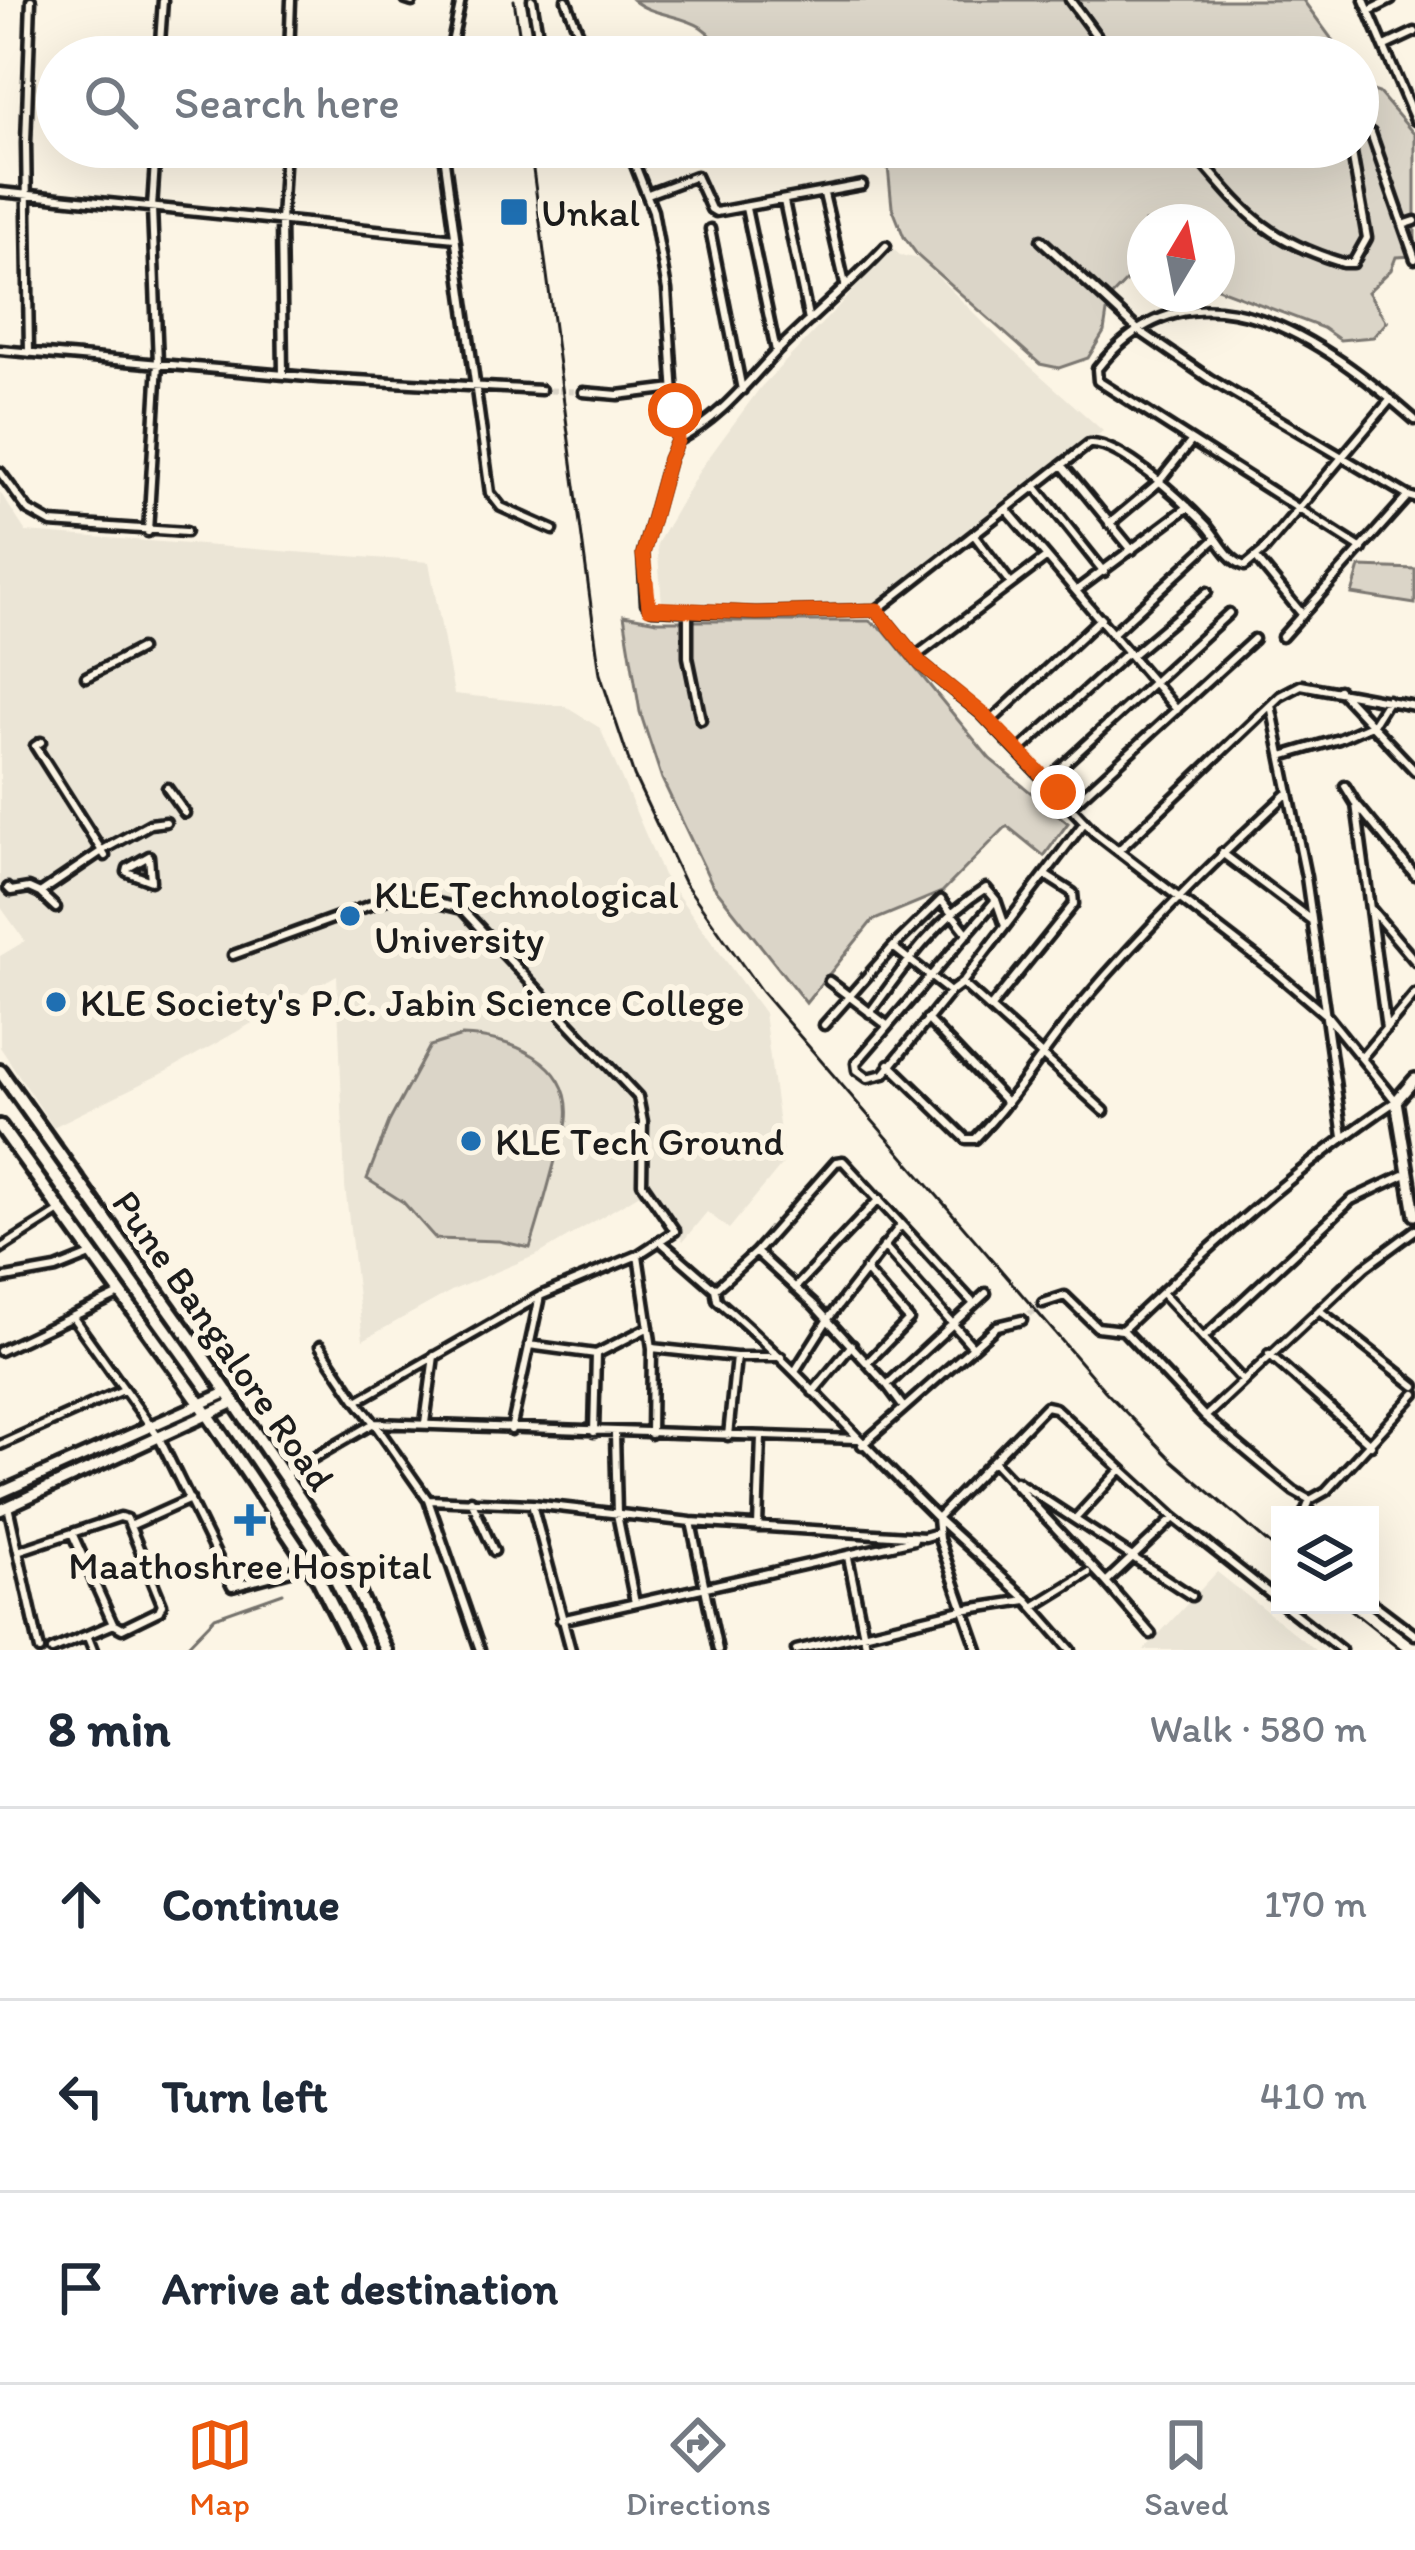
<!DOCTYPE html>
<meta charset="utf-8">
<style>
:root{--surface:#fff;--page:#f2f2f3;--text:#1f2937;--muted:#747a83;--line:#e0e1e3;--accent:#ea580c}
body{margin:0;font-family:Itim,sans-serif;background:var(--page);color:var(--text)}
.controls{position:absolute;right:36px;bottom:36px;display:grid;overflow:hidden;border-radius:0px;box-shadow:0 12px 48px #0002}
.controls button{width:108px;height:108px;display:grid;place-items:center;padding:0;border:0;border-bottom:3px solid var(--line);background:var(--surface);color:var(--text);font:60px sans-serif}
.compass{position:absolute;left:1127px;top:204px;width:108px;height:108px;border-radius:50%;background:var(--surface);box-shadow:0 12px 48px #0002;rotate:10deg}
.stop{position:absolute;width:36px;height:36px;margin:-27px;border:9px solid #ea580c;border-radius:50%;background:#fff}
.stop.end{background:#ea580c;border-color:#fff;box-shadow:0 3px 12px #0008}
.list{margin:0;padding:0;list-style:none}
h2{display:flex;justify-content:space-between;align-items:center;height:156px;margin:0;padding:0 48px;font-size:51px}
h2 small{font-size:39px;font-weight:400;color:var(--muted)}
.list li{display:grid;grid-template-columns:78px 1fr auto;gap:36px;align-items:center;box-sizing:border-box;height:192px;padding:0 48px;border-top:3px solid var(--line)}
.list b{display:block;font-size:45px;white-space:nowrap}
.list em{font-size:39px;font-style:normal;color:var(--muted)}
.icon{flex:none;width:66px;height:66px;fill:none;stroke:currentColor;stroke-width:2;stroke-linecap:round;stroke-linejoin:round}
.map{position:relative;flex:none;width:1415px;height:1650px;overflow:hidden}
.search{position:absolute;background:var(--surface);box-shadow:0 12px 48px #0002;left:36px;right:36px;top:36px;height:132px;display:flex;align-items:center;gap:30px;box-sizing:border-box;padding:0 42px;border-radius:66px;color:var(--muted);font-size:45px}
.sheet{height:732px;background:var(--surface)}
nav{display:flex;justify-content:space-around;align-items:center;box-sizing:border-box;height:168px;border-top:3px solid var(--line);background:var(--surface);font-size:33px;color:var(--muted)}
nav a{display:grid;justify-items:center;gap:6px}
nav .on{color:var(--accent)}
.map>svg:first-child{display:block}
.built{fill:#ebe5d6}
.green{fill:#dbd5c8;stroke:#7c7872;stroke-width:3}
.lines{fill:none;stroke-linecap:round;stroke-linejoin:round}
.stream{stroke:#75726c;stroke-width:3}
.street-tunnel{stroke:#dad4c7;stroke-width:6;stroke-dasharray:6 3;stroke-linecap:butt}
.street-casing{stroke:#1c1c1c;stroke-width:15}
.secondary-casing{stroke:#1c1c1c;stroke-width:18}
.primary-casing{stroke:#1c1c1c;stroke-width:20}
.street{stroke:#fcf5e5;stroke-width:6}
.secondary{stroke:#fcf5e5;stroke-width:9}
.primary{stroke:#fcf5e5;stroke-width:10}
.rail{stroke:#1c1c1c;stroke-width:3}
.route{stroke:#ea580c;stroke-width:15}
.poi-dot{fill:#1f6fb2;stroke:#fcf5e5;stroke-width:4.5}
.labels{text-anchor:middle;stroke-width:12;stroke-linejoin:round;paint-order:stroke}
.poi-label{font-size:39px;fill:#1c1c1c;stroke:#fcf5e5;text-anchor:start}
.street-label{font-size:39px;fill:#1c1c1c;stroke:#fcf5e5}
</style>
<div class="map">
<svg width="1415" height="1650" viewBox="0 0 1415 1650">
<rect width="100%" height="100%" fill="#fcf5e5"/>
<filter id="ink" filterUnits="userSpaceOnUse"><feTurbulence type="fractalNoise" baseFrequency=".00833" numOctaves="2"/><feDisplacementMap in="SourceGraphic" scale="24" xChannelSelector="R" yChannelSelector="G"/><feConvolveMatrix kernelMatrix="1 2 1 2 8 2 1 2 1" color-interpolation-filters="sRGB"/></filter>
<g filter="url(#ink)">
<path class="built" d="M 893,249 L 900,255 L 920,259 L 1005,344 L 1103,431 L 874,606 L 662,604 L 657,544 L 701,468 L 760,388 Z
M 0,492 L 26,532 L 429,562 L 454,694 L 564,706 L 600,728 L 663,875 L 764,1013 L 784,1162 L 729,1229 L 707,1212 L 683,1241 L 650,1188 L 539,1254 L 453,1290 L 363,1340 L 345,1186 L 337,975 L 167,1071 L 53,1127 L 0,1047 L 0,956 L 25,941 L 0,906 Z
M 1217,1572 L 1315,1650 L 1144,1650 Z"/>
<path class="green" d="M 633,0 L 1303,0 L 1345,57 L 722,57 C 709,9 660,23 633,0 Z
M 1358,80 L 1361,87 L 1379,93 L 1415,135 L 1415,256 L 1396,257 L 1391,270 L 1368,292 L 1387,322 L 1373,337 L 1340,340 L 1323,328 L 1217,288 L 1217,222 L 1145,222 L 1145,268 L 1132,275 L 1109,299 L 1104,332 L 1088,358 L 1059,368 L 1040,364 L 918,256 L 904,237 L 892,207 L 886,147 L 1358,147 Z
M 1360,567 L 1415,569 L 1415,604 L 1352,594 Z
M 624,615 L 657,621 L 869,621 L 884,630 L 990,759 L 1068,823 L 1044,856 L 1007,826 L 942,892 L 872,921 L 806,1003 L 712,884 L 662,779 L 640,712 Z
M 462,1036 C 509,1037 573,1061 567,1120 C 566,1132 559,1145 556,1157 C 548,1187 540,1218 530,1248 L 499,1241 L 436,1239 L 403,1202 L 367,1179 L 389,1122 L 430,1046 Z"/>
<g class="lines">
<path class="stream" d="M 183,1650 L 215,1617 L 283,1593"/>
<path class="street-tunnel" d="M 541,390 L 583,392
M 1022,1320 L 1043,1303"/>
<g class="street-casing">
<path id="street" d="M 406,0 L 412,2
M 532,0 L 542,57
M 566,0 L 588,57
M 1070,0 L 1112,57
M 1364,0 L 1415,120
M 1369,11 L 1391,0
M 1385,46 L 1415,32
M 159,57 L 163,0
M 289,57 L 291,0
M 449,57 L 461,0
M 1358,127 L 1371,133 L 1415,259
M 443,147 L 490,493 L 501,507 L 553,530
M 628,147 L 653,211 L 667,290 L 677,441 L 669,459 L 643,553 L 646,603 L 652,609 L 756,613 L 877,610 L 1089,444 C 1120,441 1184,502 1206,525 C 1219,539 1226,559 1245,566 L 1263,551 L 1391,399
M 1189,147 C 1243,209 1259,237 1343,263 L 1353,263 L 1367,238 L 1351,147
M 0,192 L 455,238
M 648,194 L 696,176 L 711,209 L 716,212 L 862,185
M 824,194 L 845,284
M 784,201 L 809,321
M 746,208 L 776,351
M 1403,225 L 1415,221
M 710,229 L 742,390
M 1041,240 L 1137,329 L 1210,379 L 1408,496
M 0,350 L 319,378 L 541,390
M 29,353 L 26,143 L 31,0
M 283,374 L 281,221 L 285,147
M 583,392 L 618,395 L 674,388
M 677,441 C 722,416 742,388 776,352 C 812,316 852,283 886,246
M 1063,466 L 1132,550
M 0,472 L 28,510 L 51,523 L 186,532
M 1036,487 L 1104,572
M 1007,510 L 1177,710
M 1109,524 L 1158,483 L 1190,443
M 148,532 L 158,363 L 152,208 L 156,147
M 974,535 L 1011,584
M 1362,549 L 1098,381 L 1097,369 C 1195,244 1327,343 1415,420
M 1256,558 L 1302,614
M 1077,590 L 1188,507
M 877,610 L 921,664 L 982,714 L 1095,833 L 1274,971 L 1328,1017 L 1396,1101 C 1297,1167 1208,1248 1122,1330 L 1097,1327 L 1065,1296 L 1043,1303
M 688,611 L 688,657 L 701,720
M 1112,634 L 1215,539
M 1282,637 L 1408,496 L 1415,498
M 1131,656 L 1207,592
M 915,657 L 1047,557
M 86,677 L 140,649
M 1339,690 L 1415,771
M 1271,705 L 1306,877 L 1343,1137
M 990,722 L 1101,618
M 41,742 L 35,746 L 105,856
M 1019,751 L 1127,653
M 1282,756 L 1339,739 L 1373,724 L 1388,700
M 1047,780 L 1229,613
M 1345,786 L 1356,804 L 1386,1029
M 167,788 L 185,813
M 1071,806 L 1254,639
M 1359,807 L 1415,875
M 1084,823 L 962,983 L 1104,1111
M 1119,850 L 1280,696 L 1301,685 L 1415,706
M 101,851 L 150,824 L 166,822
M 1222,853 L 1311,920
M 149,856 L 151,881 L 127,872 L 128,868 Z
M 8,888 L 11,891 L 29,888 L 40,893 L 102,851
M 40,893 L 56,908
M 1371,909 L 1415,961
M 893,947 L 941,900 L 968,934
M 233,955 L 401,894 L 462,909 L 638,1097 L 643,1122 L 642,1183 L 675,1231 L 638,1255 L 540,1296 L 511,1430
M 829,981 L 888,1026 L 856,1063 L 857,1070 L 868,1078 L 884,1074 L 950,992
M 990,1008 L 1074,904 L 1073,893 L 1045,875
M 870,1013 C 904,966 936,919 986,888 L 996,900
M 927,1019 L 1007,1103
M 824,1025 L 893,947 L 950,992 L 962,983
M 888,1026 L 996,900 L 1005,926
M 1362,1057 L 1415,994
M 889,1064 L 966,1139 L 975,1139 C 1016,1097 1046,1046 1083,1002 C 1147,926 1217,859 1289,792
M 660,1241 L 715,1289
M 884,1246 L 973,1347
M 0,1249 L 60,1211
M 756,1252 L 836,1162 L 843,1161 L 974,1304
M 638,1255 L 652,1348 L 736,1357 L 781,1357
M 865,1270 L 909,1320 L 868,1362
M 0,1279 L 56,1269 L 91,1255
M 795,1288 L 879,1199
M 1162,1293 L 1243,1381
M 1319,1310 L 1415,1386
M 74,1319 L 159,1438 L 232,1587 L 309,1566
M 1123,1330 L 1205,1417 L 1294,1491 L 1310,1500 L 1326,1491 L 1415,1394
M 1204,1337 L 1351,1200 L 1408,1173
M 529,1345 L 596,1354 L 594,1432
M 320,1346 L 357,1401 L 540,1296
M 0,1351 L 120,1294
M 596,1354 L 649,1327
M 1269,1354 L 1371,1445
M 795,1371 L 828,1319 L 901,1225
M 887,1385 L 814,1305 L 756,1252 L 715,1289 L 717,1300 C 796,1367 863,1446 937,1518 L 939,1539 L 978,1650
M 813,1392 L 852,1345
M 357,1401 L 374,1423 L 857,1439
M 904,1408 L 887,1385 L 986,1293
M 1205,1417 L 1365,1267 L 1415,1230
M 425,1423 L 434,1356
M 615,1434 L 617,1514 L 635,1603
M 651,1434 L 652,1348
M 728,1436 L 736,1357
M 0,1445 L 123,1390
M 862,1445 L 997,1326 L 1022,1320
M 993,1461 L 1106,1582 L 1174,1518
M 284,1475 L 374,1423 L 428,1500 L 480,1650
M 1016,1481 L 1192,1596
M 428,1500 L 532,1504 L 691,1522 L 844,1532 L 924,1537 L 938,1533
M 471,1500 L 494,1551
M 532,1504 L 571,1650
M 8,1506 L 40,1650
M 1304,1515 L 1310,1500
M 1075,1519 L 1121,1469
M 691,1522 L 718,1650
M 130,1526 L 190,1499
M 758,1527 L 761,1436
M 21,1550 L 120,1517 L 127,1519 L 162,1604 L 159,1611 L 122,1629 L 113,1624
M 848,1557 L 867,1650
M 1106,1582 L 1151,1634
M 1370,1601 L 1415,1635
M 1284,1605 L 1341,1650
M 1033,1607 L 1088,1573
M 561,1620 L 914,1540
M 87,1635 L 93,1650
M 52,1650 L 113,1624 L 73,1535
M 796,1650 L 962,1610 L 1026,1600
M 1071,1650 L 1027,1600 L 937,1518 L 1046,1406 L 1055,1408 L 1174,1518 L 1280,1602"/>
</g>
<g class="secondary-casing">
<path id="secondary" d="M 1415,1079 L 1396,1101 L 1415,1215
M 0,1493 L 228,1392
M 0,1510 L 235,1402"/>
</g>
<g class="primary-casing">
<path id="primary" d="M 0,1071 L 193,1342 L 347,1568 L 385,1650
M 0,1126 L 202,1406 L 319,1580 L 354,1650"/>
</g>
<use href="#street" class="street"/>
<use href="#secondary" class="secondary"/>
<use href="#primary" class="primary"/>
<path class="rail" d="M 514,0 L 523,57
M 530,147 L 600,674 L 634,776 L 684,882 L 761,991 L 1105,1391 L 1172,1460 L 1280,1553
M 1345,1605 L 1402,1650"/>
</g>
</g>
<g class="lines" filter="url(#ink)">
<path class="route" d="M 675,410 L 677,441 L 669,459 L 643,554 L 649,608 L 756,613 L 877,610 L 921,664 L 982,713 L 1058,792"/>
</g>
<g class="poi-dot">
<rect x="499" y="197" width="30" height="30" rx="6"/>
<circle cx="350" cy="916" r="12"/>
<circle cx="56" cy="1002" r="12"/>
<circle cx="471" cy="1141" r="12"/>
<path d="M244 1502h12v12h12v12h-12v12h-12v-12h-12v-12h12z"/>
</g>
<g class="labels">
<g class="poi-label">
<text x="541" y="226">Unkal</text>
<text x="374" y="908">KLE Technological<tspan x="374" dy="45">University</tspan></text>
<text x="80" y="1016">KLE Society's P.C. Jabin Science College</text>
<text x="495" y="1155">KLE Tech Ground</text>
<text x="250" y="1579" text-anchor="middle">Maathoshree Hospital</text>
</g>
<g class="street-label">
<text transform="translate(224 1340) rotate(55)" y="14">Pune Bangalore Road</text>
</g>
</g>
</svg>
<div class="controls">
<button><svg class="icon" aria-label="layers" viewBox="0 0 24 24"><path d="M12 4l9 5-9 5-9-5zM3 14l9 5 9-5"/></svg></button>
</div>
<svg class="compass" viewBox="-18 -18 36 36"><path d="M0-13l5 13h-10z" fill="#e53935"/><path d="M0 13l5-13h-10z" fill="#747a83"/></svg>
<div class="stop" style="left:675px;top:410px"></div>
<div class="stop end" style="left:1058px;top:792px"></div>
<div class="search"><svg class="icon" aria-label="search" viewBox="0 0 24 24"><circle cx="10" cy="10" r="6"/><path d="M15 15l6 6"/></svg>Search here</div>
</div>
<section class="sheet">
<h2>8 min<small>Walk · 580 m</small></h2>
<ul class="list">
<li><svg class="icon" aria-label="ahead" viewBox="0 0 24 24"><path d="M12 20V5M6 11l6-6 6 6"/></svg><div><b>Continue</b></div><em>170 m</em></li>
<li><svg class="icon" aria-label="left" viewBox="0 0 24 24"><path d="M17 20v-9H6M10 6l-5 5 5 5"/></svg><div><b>Turn left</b></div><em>410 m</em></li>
<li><svg class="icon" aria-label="arrive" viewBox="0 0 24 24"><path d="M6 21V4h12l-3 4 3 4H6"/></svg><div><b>Arrive at destination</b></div></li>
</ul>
</section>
<nav>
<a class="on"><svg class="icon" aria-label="map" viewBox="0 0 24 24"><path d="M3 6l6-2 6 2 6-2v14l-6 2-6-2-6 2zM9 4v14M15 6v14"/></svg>Map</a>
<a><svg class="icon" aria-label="directions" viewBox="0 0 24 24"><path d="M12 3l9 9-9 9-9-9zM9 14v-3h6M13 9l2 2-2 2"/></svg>Directions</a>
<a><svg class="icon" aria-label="saved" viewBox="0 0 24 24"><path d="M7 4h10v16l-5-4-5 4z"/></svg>Saved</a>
</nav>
